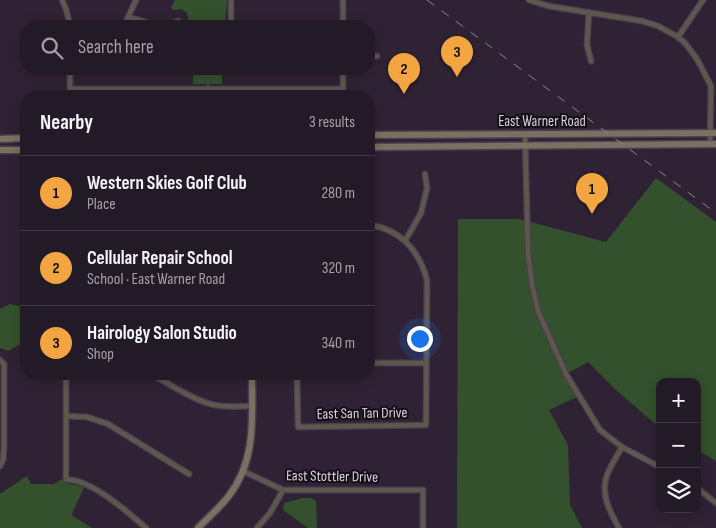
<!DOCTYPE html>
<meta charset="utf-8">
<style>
:root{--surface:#231a27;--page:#2f2733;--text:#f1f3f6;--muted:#a3a1a7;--line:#403844;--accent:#f2a541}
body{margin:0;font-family:"Sofia Sans Condensed",sans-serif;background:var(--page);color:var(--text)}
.controls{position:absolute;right:15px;bottom:15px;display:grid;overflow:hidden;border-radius:10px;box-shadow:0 2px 12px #0003}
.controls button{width:45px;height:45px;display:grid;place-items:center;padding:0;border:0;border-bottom:1px solid var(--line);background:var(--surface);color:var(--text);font:25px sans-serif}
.you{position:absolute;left:419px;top:338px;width:18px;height:18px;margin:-12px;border:4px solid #fff;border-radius:50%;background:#1a73e8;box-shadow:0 0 0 8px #1a73e833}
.badge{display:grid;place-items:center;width:32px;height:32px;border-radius:50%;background:var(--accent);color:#111;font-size:16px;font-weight:700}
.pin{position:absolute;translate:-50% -41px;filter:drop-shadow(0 1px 2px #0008)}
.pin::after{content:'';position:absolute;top:26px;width:18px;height:15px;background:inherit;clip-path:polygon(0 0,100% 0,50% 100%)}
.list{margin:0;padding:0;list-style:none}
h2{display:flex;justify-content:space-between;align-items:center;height:65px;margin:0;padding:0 20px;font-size:21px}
h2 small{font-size:16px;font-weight:400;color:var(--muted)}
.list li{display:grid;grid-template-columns:32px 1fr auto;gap:15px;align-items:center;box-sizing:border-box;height:75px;padding:0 20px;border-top:1px solid var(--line)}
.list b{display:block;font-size:19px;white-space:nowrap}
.list p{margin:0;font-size:16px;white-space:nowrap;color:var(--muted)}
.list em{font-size:16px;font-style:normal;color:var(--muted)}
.icon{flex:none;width:28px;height:28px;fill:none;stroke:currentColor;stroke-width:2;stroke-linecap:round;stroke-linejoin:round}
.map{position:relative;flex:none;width:716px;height:528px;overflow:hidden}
.search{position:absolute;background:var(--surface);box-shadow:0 2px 12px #0003;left:20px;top:20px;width:355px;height:55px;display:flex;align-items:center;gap:12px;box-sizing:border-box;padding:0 18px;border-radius:20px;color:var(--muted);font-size:19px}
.panel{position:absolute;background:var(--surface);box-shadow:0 2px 12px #0003;left:20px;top:90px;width:355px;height:290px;border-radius:20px}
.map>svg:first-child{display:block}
.green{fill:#33512c}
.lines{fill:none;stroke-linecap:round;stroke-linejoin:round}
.street-casing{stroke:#4a3e4f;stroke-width:7}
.secondary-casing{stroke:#4a3e4f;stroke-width:9}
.street{stroke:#5d574e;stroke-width:4.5}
.secondary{stroke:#7b7062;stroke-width:6}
.rail{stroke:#8b8190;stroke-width:1;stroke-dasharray:9 9;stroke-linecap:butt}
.labels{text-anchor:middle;stroke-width:4;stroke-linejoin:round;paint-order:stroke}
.street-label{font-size:15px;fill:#dad2de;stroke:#140e16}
</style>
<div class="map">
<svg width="716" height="528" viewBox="0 0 716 528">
<rect width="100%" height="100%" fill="#2f2234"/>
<path class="green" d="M 175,0 L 227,0 C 227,9 224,18 227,26 L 188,26 L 189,22 L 187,13 L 181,9 L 173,10 L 171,7 Z
M 193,69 L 222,69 L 222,84 L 193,84 Z
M 656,178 L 716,222 L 716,461 L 697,450 L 697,382 L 660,382 L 660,428 L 616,390 L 588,362 L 566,374 L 579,396 L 549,410 L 568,445 L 570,505 L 582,528 L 457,528 L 458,219 L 519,219 L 606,242 Z
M 10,304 L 26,308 L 26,345 L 19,345 L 8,351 L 0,348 L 0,309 Z
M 27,476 L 31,484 L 54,484 L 62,479 C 67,486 76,484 84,487 L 72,514 L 73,516 L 92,528 L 0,528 L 0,494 Z
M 303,498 L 311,498 L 316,501 L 317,528 L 308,528 L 283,510 L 284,503 Z"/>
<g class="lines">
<g class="street-casing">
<path id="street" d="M 62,0 C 66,8 69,17 69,26
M 231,0 L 231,24 L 343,25
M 529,0 L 548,6 L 642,21 L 658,26 L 678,37 L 685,43 L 697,59 L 711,86 L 710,145
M 589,12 L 587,45 L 591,61
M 129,17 L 152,24 L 166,26
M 124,26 L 136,0
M 166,26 L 178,21
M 343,26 L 343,0
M 678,37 L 703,0
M 369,56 L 377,56
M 70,69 L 70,89 L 343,89 L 343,69
M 208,88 L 208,96
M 525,134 L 528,253 L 532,284 L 538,311 L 566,374 L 600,430 L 622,447 L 660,467
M 405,241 L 421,213 L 427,188 L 425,174
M 0,360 L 4,364 L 4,448 L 3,460 L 0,466
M 369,363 L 426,363
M 66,374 L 66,479 C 72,480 79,481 85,484 C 106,493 129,513 146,528
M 151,374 C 170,384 189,398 210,404 C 223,408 239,406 252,406
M 297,374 L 298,427 L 426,425 L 427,280 C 419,250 400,229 369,225
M 66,416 L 87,417 L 108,424 L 189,474
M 243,471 L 283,490 L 423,490 L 423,528
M 697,488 L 716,503
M 257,528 L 270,513 L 283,490
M 619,528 C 610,512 600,494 607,475 C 611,465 617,456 622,447"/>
</g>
<g class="secondary-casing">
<path id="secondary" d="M 369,135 L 716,133
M 0,139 L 26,138
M 369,147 L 716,144
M 0,150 L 26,150
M 198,528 C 208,518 219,508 228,497 C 257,460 252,417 252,374"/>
</g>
<use href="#street" class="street"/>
<use href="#secondary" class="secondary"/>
<path class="rail" d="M 427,0 L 716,213"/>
</g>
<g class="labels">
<g class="street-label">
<text x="542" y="126">East Warner Road</text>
<text transform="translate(362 413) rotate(-1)" y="5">East San Tan Drive</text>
<text transform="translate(332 476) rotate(1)" y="5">East Stottler Drive</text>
</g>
</g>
</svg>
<div class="controls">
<button>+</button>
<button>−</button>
<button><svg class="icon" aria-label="layers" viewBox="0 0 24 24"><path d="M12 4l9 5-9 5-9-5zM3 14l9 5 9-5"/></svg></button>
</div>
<div class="you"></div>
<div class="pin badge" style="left:592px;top:214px">1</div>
<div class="pin badge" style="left:404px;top:94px">2</div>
<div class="pin badge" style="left:457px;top:77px">3</div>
<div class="search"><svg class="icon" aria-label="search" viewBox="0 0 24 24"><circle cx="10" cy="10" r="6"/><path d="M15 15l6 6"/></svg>Search here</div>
<section class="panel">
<h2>Nearby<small>3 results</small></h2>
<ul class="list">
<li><span class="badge">1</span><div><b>Western Skies Golf Club</b><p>Place</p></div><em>280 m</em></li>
<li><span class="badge">2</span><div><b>Cellular Repair School</b><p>School · East Warner Road</p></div><em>320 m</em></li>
<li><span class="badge">3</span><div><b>Hairology Salon Studio</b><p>Shop</p></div><em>340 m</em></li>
</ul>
</section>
</div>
